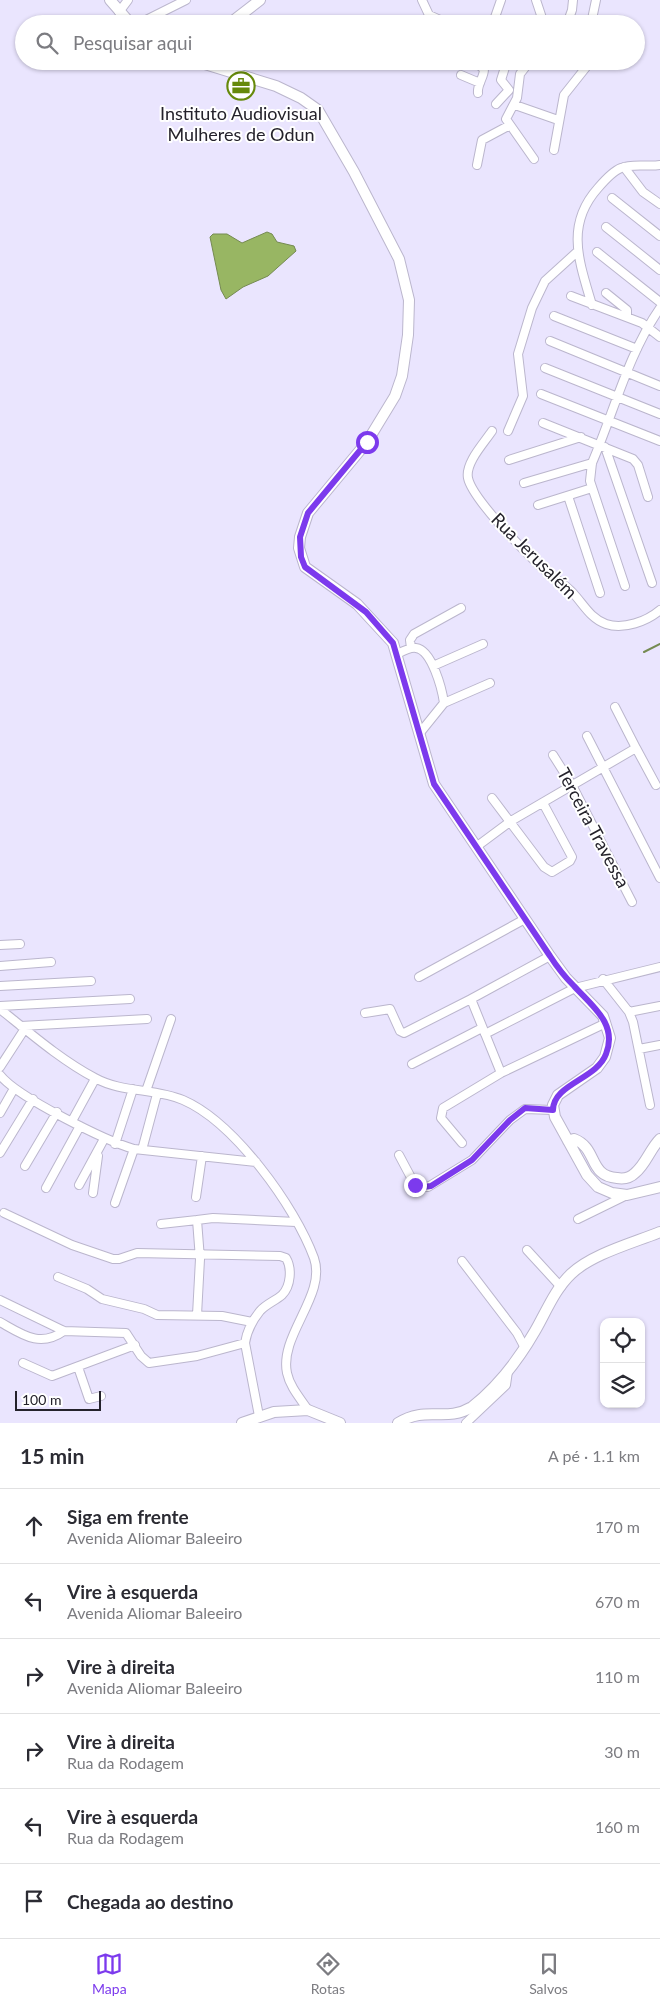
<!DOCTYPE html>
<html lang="pt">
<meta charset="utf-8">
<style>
:root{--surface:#fff;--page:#f2f2f3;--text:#2b2b33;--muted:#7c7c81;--line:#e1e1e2;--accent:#7c3aed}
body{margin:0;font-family:Lato,sans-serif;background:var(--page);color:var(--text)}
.controls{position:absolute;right:15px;bottom:15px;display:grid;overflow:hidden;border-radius:10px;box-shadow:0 1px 4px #0004}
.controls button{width:45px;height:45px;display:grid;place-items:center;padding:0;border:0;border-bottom:1px solid var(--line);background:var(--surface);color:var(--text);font:25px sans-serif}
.scale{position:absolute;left:15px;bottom:12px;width:86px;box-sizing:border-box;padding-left:5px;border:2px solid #24222b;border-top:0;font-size:14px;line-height:18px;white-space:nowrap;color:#24222b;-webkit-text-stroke:4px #fff;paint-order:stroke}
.stop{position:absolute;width:15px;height:15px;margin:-11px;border:4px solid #7c3aed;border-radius:50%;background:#fff}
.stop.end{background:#7c3aed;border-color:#fff;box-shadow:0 1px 5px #0008}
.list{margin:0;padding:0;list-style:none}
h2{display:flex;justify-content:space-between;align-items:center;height:65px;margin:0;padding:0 20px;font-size:21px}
h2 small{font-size:16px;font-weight:400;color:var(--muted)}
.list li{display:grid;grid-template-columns:32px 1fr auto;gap:15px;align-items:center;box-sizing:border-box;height:75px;padding:0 20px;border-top:1px solid var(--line)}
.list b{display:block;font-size:19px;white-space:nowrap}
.list p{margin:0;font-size:16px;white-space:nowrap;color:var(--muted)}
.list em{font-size:16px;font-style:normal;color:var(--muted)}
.icon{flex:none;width:28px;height:28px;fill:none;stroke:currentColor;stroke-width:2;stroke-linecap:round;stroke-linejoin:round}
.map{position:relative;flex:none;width:660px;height:1423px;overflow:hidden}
.search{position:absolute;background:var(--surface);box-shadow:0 1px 4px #0004;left:15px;right:15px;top:15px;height:55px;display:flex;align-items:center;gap:12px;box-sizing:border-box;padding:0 18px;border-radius:28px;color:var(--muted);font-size:19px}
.sheet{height:515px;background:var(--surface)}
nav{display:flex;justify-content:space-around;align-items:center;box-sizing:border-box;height:70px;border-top:1px solid var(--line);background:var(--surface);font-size:14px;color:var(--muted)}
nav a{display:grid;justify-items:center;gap:2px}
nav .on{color:var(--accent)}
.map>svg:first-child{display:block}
.water{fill:#98b663;stroke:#758a52}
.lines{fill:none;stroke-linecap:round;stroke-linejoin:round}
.stream{stroke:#758a52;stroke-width:2}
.minor-casing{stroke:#bbb6cd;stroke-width:10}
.major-casing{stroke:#bbb6cd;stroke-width:12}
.minor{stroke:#fff;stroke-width:8}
.major{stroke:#fff;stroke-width:10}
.route{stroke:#7c3aed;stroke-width:6}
.labels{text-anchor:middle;stroke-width:4;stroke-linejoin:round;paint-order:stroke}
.poi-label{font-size:18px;fill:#24222b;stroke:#fff}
.street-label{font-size:18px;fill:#24222b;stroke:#fff}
</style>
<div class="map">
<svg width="660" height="1423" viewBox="0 0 660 1423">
<rect width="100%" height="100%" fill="#eae5fe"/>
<path class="water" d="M 267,232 L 272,234 L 277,242 L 294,246 L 296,251 L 268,276 L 243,287 L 226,299 L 221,290 L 210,237 L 213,234 L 227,234 L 242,243 Z"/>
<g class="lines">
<path class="stream" d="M 644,652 L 660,644"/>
<g class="minor-casing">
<path id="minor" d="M 422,0 L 429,15 L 449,24
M 536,0 L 544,24
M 119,12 L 128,0
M 493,23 L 501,0
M 138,24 L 186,0
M 567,24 L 572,10 L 573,0
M 591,24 L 596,0
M 610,24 L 610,22
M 473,61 L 484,69 C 484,78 477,84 478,93
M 530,61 L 520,74 L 517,98 L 506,119 L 534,159
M 461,75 L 480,83
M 496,104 L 509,90 L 501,80 L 507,61
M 515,105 L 558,120
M 554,150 L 564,95 L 591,61
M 477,165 L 482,140 L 510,125
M 624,167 L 643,192 L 660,204
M 612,198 L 660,236
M 606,227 L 660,270
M 597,252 L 660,302
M 606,293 L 627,310 L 627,317
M 571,296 L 642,323 L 660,337
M 592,305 C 579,261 565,225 598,188 C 604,181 613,171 621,168 C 632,163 648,167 660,165
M 554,316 L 637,349
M 550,341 L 660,386
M 545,368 L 660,414
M 541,394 L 660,441
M 543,423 L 633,459 L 638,465 L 648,497
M 492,431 C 484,443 465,463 468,478 C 472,498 522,549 538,564 C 548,575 563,582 573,593 C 584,605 591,619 606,624 C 624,630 647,621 660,610
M 508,431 L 523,396 L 518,354 L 532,308 L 545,281 L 578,251
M 605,447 L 652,583
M 509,460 L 581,437
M 524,483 L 592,463
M 568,496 L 600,593
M 538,505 L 592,488
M 625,586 L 590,481 L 592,463 C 614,412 628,354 660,308
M 411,648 L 410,640 L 414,634 L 461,608
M 397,654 C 403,651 410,647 416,648 C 432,650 442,689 444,703 L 419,734
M 433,666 L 483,644
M 444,703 L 490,683
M 615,707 L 636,748
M 587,736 L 660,878
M 553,755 L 572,785 L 632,902
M 492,798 L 544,867 L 552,872 L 570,861 L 572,857 L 543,803
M 476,847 L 511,821 L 636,748 L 656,785
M 0,945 L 20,944
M 0,966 L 51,962
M 419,977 L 525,919
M 603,979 L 629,1012 L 633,1022 L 650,1105
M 0,986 L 91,981
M 0,1006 L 130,999
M 0,1009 C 30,1033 61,1060 95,1078 C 122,1093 155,1088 183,1100 C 234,1122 295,1206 314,1258 C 327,1295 279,1335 287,1373 C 290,1387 300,1398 308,1410
M 629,1012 L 660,1006
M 365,1013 L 390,1009 L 400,1031 L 404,1033 L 471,999
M 21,1026 L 147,1019
M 485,1034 L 575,988 L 660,967
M 639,1049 L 660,1045
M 412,1064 L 482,1028
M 0,1067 L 24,1030
M 501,1073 L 471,999 L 550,956
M 0,1075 C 17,1097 106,1141 134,1149 L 256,1162
M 146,1091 L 171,1019
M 0,1113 L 12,1092
M 72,1121 L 95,1079
M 462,1143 L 441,1118 L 443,1108 L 501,1073 L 606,1023
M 115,1144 L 133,1089
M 142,1150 L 157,1094
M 0,1153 L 33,1099
M 399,1155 L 415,1185 L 428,1187 L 472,1160 L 510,1120 L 525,1109 L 553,1110
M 25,1166 L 57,1112
M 79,1185 L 104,1139
M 46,1188 L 80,1126
M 93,1193 L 98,1156
M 196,1197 L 202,1156
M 115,1203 L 134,1149
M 4,1213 L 72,1245 L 113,1259 L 119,1259 L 137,1253 L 280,1256 L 286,1258 C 292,1268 291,1286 282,1295 C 275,1301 266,1304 260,1311 C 252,1321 247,1330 245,1343 L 259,1416
M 578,1219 L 627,1195
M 197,1220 L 213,1218 L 296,1222
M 161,1224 L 197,1220 L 200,1259 L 197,1315
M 527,1250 L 561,1287
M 462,1261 L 517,1333 L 525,1348
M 58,1277 L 87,1289 L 102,1299 L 144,1309 L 157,1315 L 222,1316 L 252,1322
M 0,1300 L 64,1331 L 126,1333 L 141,1356 L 149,1363 L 197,1356 L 245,1343
M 0,1322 C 23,1335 40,1348 64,1331
M 23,1363 L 52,1376 L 135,1345
M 78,1367 L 89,1399 L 101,1396
M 466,1423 L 506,1385 L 508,1371"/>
</g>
<g class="major-casing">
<path id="major" d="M 110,0 L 131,24
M 229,24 L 260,0
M 195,61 L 276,86 L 301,98 L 318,110 L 354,172 L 399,259 L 409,300 L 408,335 L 402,376 L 395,396 L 367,442 L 308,513 L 300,537 L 299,548 L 305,567 L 357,604 L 393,643 L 434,784 L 550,956 L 566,978 L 603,1016 L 610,1038 L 605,1057 L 597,1068 L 558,1095 L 553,1105 L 555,1117 L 587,1175 L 598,1187 L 612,1193 L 627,1195 L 660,1187
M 568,1141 L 574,1139 C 598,1148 588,1176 617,1178 C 623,1179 630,1178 635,1173 C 646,1164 650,1149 660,1139
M 242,1423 L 274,1412 L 308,1410 L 340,1423
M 398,1423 C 427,1405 445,1423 472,1407 C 497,1387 519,1359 535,1331 C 546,1312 555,1289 571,1274 C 592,1254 633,1243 660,1232"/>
</g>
<use href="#minor" class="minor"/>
<use href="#major" class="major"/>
</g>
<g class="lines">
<path class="route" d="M 367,442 L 308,513 L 300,537 L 301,557 L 305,567 L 366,612 L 393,643 L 434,784 L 550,956 C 557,967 565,977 574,986 C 592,1006 618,1024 606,1054 C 597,1079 553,1084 553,1110 L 525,1108 L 510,1120 L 472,1160 L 431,1186 L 423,1187 L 415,1185"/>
</g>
<defs>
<g id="office-ring" transform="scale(1.4375)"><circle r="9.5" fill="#fff" stroke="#66890b" stroke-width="1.5"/><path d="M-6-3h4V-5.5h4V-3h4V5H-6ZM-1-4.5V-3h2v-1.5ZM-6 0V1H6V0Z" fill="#66890b"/></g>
</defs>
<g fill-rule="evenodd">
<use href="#office-ring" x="241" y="86"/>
</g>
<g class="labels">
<g class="poi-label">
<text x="241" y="120">Instituto Audiovisual<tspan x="241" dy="21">Mulheres de Odun</tspan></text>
</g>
<g class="street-label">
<text transform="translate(534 556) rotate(45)" y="6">Rua Jerusalém</text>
<text transform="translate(593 828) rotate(62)" y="6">Terceira Travessa</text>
</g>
</g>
</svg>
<div class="controls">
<button><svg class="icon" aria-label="locate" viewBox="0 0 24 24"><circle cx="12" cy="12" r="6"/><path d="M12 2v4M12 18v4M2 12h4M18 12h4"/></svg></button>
<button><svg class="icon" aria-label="layers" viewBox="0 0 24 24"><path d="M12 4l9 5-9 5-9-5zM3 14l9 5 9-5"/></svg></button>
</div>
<div class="scale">100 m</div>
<div class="stop" style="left:367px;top:442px"></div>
<div class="stop end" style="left:415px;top:1185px"></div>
<div class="search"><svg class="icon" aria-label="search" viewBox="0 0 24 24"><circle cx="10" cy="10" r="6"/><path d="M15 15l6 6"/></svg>Pesquisar aqui</div>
</div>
<section class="sheet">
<h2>15 min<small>A pé · 1.1 km</small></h2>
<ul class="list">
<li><svg class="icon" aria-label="ahead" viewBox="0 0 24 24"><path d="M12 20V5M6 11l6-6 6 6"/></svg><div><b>Siga em frente</b><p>Avenida Aliomar Baleeiro</p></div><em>170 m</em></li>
<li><svg class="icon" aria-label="left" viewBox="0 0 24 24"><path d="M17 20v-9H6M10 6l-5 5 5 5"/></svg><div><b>Vire à esquerda</b><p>Avenida Aliomar Baleeiro</p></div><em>670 m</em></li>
<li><svg class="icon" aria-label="right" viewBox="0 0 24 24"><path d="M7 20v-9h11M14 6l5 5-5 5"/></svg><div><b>Vire à direita</b><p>Avenida Aliomar Baleeiro</p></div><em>110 m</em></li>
<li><svg class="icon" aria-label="right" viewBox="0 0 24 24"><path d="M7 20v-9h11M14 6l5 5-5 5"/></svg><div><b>Vire à direita</b><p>Rua da Rodagem</p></div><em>30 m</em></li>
<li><svg class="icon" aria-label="left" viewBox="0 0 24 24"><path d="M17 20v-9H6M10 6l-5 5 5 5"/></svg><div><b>Vire à esquerda</b><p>Rua da Rodagem</p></div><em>160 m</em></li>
<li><svg class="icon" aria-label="arrive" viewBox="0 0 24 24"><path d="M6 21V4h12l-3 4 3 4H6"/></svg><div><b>Chegada ao destino</b></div></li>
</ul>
</section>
<nav>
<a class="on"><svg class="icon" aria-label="map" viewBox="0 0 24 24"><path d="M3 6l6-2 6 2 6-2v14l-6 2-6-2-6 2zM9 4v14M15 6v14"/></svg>Mapa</a>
<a><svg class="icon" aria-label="directions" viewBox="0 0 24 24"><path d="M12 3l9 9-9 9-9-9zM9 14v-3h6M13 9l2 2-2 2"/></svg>Rotas</a>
<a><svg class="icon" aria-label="saved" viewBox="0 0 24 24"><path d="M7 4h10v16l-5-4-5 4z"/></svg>Salvos</a>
</nav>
